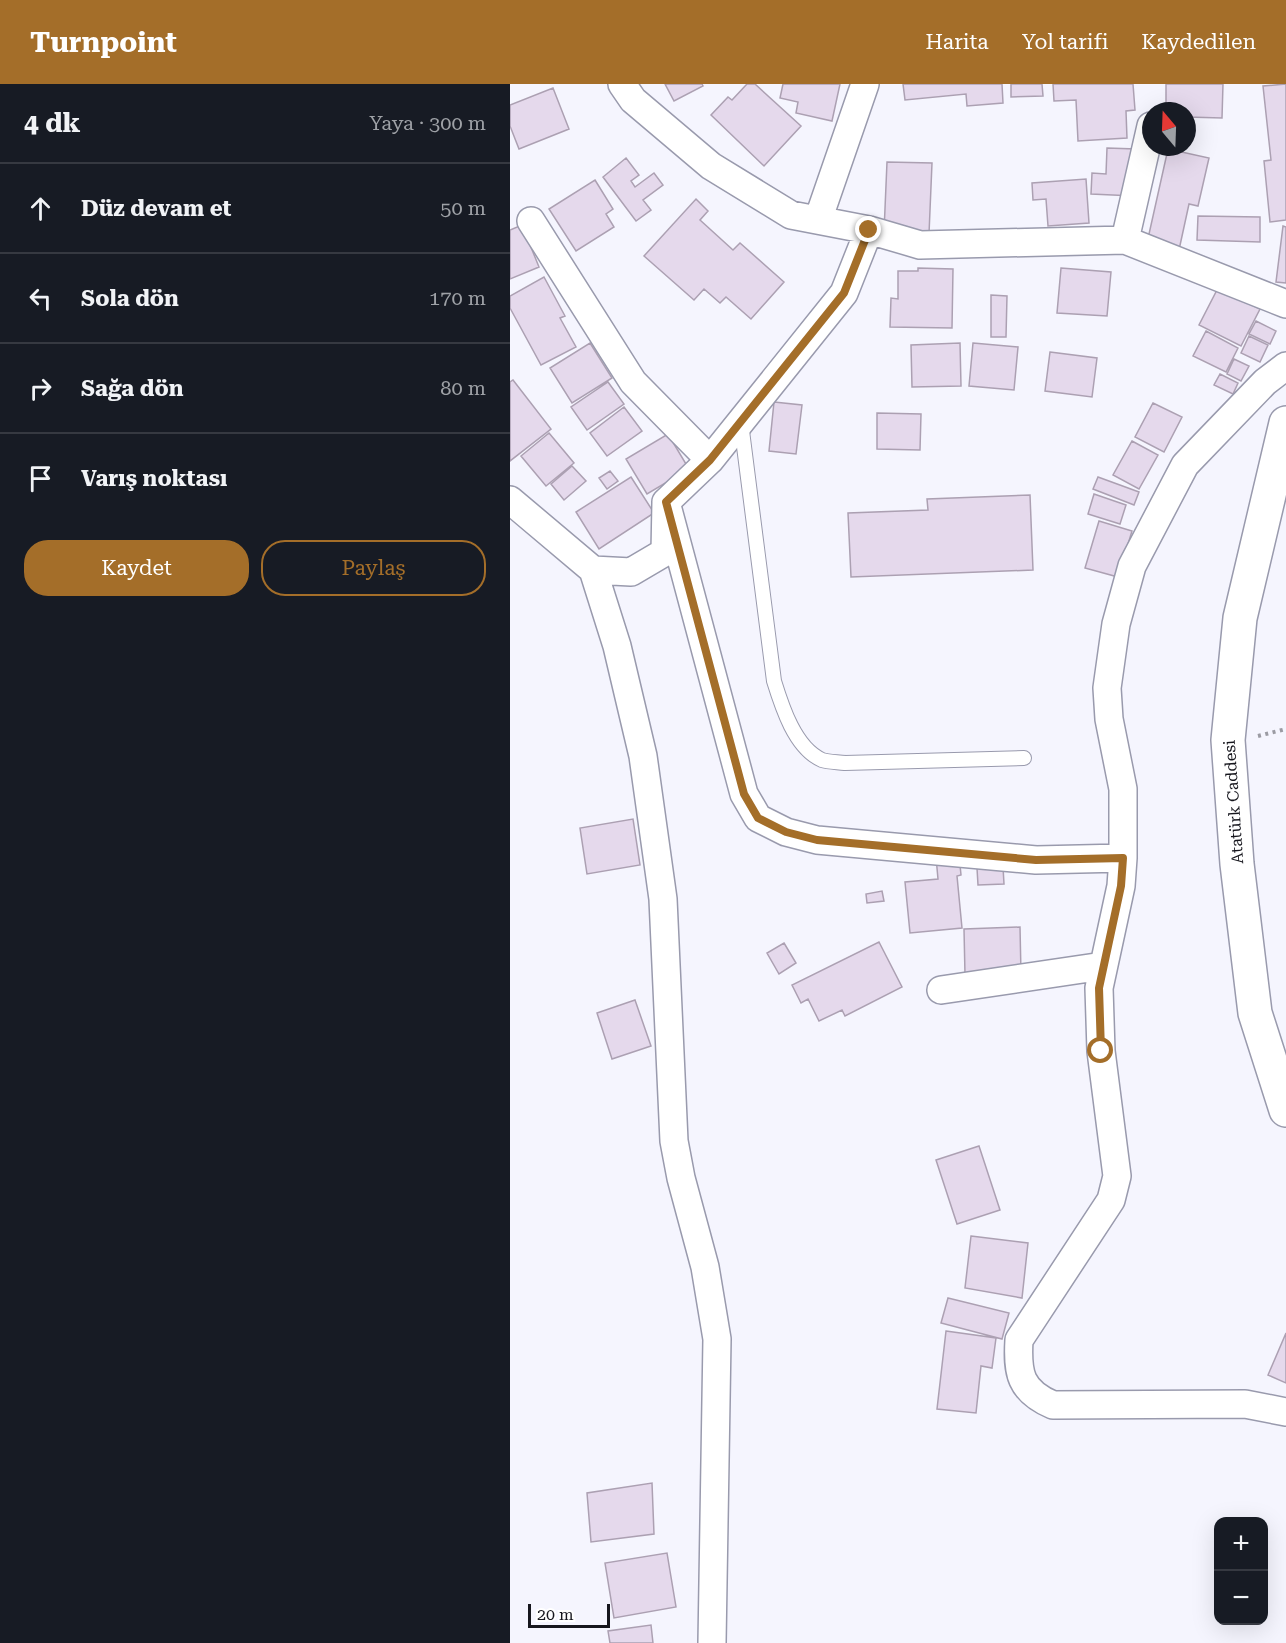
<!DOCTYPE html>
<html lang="tr">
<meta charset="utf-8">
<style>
:root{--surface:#171b24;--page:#20242c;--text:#f1f3f6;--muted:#9ea1a6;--line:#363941;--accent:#a46e29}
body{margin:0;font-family:"Roboto Serif",serif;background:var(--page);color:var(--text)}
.controls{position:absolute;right:18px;bottom:18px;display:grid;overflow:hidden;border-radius:12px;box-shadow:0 6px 24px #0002}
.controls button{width:54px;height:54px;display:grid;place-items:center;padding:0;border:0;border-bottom:2px solid var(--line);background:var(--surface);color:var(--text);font:30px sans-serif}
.compass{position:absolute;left:632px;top:18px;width:54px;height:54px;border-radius:50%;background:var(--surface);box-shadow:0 6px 24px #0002;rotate:341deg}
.scale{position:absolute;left:18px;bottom:15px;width:82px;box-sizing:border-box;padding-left:6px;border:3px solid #16161d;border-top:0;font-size:16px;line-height:21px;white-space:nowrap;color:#16161d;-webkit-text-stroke:4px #fff;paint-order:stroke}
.stop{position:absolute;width:18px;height:18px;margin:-14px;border:4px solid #a46e29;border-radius:50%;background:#fff}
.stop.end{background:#a46e29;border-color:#fff;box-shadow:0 2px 6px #0008}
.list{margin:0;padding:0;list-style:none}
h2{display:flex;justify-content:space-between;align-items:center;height:78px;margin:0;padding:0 24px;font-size:26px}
h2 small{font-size:20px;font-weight:400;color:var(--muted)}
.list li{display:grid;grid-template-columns:39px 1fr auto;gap:18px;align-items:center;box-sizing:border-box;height:90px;padding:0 24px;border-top:2px solid var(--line)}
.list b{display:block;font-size:22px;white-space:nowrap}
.list em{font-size:20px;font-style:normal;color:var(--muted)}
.actions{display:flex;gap:12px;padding:18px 24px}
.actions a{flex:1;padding:14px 0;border:2px solid var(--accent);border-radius:24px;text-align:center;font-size:21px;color:var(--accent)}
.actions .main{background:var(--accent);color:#fff}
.icon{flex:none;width:33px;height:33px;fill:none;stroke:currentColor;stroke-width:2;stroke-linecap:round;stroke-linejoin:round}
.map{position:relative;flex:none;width:776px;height:1559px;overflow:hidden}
header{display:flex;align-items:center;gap:36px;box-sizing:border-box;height:84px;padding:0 30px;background:var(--accent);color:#fff}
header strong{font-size:28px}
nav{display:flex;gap:33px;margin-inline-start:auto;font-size:21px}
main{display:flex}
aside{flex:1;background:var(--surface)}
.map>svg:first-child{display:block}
.building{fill:#e5d9ec;stroke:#aca0b2;stroke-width:1.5}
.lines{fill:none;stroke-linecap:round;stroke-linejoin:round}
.service-casing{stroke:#999aad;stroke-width:16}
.minor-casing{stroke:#999aad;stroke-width:30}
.secondary-casing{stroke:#999aad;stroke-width:36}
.path{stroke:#9b9ba3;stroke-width:4;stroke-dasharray:3 4.5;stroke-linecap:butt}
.service{stroke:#fff;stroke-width:14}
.minor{stroke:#fff;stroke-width:27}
.secondary{stroke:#fff;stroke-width:33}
.route{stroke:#a46e29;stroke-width:8}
.labels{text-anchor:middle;stroke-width:4.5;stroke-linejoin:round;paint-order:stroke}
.street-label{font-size:16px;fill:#16161d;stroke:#fff}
</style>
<header>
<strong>Turnpoint</strong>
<nav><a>Harita</a><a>Yol tarifi</a><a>Kaydedilen</a></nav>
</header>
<main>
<aside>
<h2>4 dk<small>Yaya · 300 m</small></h2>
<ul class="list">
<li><svg class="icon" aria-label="ahead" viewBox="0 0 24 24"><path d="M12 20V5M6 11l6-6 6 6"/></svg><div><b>Düz devam et</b></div><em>50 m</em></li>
<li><svg class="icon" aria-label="left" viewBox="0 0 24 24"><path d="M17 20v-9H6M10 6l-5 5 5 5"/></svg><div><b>Sola dön</b></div><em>170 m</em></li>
<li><svg class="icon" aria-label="right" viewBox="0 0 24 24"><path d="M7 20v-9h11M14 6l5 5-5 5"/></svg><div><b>Sağa dön</b></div><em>80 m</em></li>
<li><svg class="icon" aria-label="arrive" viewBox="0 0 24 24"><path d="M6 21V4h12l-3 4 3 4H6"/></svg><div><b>Varış noktası</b></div></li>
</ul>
<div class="actions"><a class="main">Kaydet</a><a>Paylaş</a></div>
</aside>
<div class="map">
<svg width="776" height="1559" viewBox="0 0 776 1559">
<rect width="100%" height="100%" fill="#f5f5fe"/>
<path class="building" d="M 155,0 L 192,0 L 193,2 L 164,17 Z
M 237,0 L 245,0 L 291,42 L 254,82 L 201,31 L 218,13 L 222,16 Z
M 273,0 L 330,0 L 322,37 L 286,29 L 288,18 L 270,14 Z
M 393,0 L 492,0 L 493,19 L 457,22 L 456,10 L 395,16 Z
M 501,0 L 532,0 L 533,12 L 501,13 Z
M 543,0 L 623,0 L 625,26 L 616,27 L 617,54 L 568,57 L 566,16 L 544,17 Z
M 656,0 L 713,0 L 712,34 L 677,33 L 677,27 L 656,27 Z
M 776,0 L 776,136 L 760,138 L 754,77 L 761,76 L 753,2 Z
M 43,4 L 59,45 L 9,65 L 0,42 L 0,21 Z
M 597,64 L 626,65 L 624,112 L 581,110 L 582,89 L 596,90 Z
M 658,65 L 699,74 L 688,122 L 679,120 L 669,166 L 637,159 Z
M 116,74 L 129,91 L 121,97 L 125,103 L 144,89 L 153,101 L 133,116 L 141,126 L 126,137 L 93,93 Z
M 377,78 L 422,79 L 419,150 L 374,148 Z
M 576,95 L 579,139 L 538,142 L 536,115 L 523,116 L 522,99 Z
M 85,96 L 103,125 L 96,130 L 104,143 L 66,167 L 39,125 Z
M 186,115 L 198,127 L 190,136 L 223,166 L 230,159 L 274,198 L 241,235 L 216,213 L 210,219 L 194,205 L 184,216 L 134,172 Z
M 688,132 L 750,133 L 750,158 L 687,156 Z
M 12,141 L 29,183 L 0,195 L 0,146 Z
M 773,142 L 776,143 L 776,199 L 766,198 Z
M 408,184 L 443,185 L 442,244 L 380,243 L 381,214 L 388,215 L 388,187 L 408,187 Z
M 551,184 L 601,188 L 597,232 L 547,229 Z
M 34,193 L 55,232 L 50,234 L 66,263 L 31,281 L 0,224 L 0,212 Z
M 708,204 L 750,225 L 731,262 L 689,241 Z
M 481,211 L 497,212 L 496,253 L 481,253 Z
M 746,237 L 766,247 L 760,260 L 739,250 Z
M 696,247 L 728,264 L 716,288 L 683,272 Z
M 739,252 L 758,261 L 750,278 L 731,269 Z
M 80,259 L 102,294 L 62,319 L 40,284 Z
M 450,259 L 451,302 L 402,303 L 401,261 Z
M 463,259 L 508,263 L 504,306 L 459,302 Z
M 540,268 L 587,274 L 582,313 L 535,307 Z
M 724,275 L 739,282 L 731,297 L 717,290 Z
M 710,290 L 728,299 L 723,310 L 704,301 Z
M 3,296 L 41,345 L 0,377 L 0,298 Z
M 98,298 L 114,320 L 77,346 L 61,323 Z
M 264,318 L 292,321 L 286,370 L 259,367 Z
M 643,319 L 672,333 L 654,368 L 625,353 Z
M 114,323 L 132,347 L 97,372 L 80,349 Z
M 367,329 L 411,330 L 410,366 L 367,365 Z
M 39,349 L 64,379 L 36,402 L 11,372 Z
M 158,350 L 179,385 L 137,410 L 116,375 Z
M 622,357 L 648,371 L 629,405 L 603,391 Z
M 62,382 L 76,397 L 54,416 L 41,400 Z
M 100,387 L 108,397 L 97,405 L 89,394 Z
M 121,393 L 144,429 L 89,465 L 66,428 Z
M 588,393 L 629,408 L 624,421 L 583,405 Z
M 584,410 L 616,421 L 610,440 L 578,430 Z
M 520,411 L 523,486 L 341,493 L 338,429 L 418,426 L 417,415 Z
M 589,437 L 622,447 L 608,493 L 575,484 Z
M 123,735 L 130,781 L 77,790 L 70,744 Z
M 449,771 L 451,791 L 447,792 L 452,844 L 400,849 L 395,798 L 428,795 L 426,773 Z
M 493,783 L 494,800 L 468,801 L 467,784 Z
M 372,807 L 374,817 L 357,819 L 356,810 Z
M 510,843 L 511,890 L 455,891 L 454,845 Z
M 369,858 L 392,903 L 335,932 L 332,926 L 309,937 L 298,915 L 291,919 L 282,901 Z
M 274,859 L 286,879 L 269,890 L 257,869 Z
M 125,916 L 141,962 L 102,975 L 87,929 Z
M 469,1062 L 490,1126 L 447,1140 L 426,1076 Z
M 461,1152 L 518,1159 L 512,1214 L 455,1204 Z
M 438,1214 L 499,1229 L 492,1255 L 431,1239 Z
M 436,1247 L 486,1254 L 482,1284 L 471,1282 L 466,1329 L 427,1325 Z
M 776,1249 L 776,1299 L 758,1291 Z
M 142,1399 L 144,1450 L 81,1458 L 77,1409 Z
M 157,1469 L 166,1523 L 104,1534 L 95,1479 Z
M 141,1541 L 143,1559 L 100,1559 L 98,1547 Z"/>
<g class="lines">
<g class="service-casing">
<path id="service" d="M 231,339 L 264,597 C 272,623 285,664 312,676 C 318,678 328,678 335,679 L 514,674"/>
</g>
<g class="minor-casing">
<path id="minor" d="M 112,0 L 123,16 L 201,82 L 281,131 L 359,146 L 410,161 L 615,156 L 776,220
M 308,136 L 355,0
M 21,137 L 123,298 L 200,376
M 615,156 L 641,42
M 776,282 L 755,298 L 675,381 L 622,482 L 606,540 L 597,604 L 599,635 L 613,705 L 613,774 L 611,802 L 589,904 L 591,967 L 607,1092 L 601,1116 L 509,1256 C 507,1289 510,1307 543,1321 L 735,1320 L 776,1328
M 0,416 L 83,486 L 107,562 L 133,672 L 153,815 L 164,1057 L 171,1094 L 195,1183 L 207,1255 L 202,1559
M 156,418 L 234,710 L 248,734 L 276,748 L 307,756 L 526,776 L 613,774
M 83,486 L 121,488 L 155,468 L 156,418 L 200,376 L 334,209 L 359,146
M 431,906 L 593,882"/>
</g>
<g class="secondary-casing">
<path id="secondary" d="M 776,339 L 730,534 L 718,656 L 727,780 L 745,929 L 776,1026"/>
</g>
<path class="path" d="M 748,652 L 776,645"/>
<use href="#service" class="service"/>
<use href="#minor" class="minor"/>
<use href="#secondary" class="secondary"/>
</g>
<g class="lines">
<path class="route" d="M 359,146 L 334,209 L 200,376 L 156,418 L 234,710 L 248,734 L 276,748 L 307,756 L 526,776 L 613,774 L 611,802 L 589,904 L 591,967"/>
</g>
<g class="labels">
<g class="street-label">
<text transform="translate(723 718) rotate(-94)" y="6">Atatürk Caddesi</text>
</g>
</g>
</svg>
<div class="controls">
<button>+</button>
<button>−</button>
</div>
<svg class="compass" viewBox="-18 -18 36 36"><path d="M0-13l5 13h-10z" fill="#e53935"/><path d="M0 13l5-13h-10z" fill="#9ea1a6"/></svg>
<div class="scale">20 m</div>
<div class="stop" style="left:591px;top:967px"></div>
<div class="stop end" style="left:359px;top:146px"></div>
</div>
</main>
